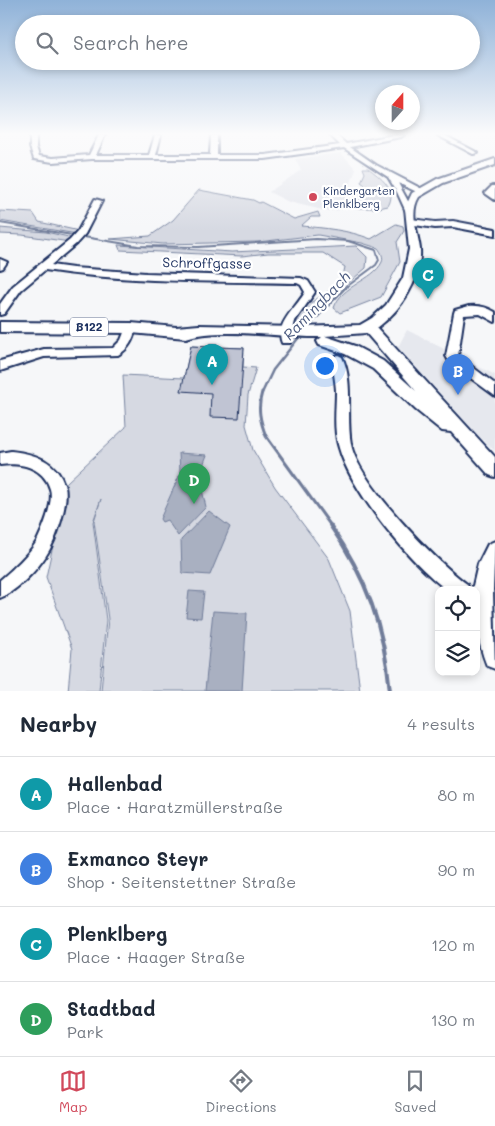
<!DOCTYPE html>
<meta charset="utf-8">
<style>
:root{--surface:#fff;--page:#f2f2f3;--text:#1f2937;--muted:#747a83;--line:#e0e1e3;--accent:#d1495b}
body{margin:0;font-family:Mali,sans-serif;background:var(--page);color:var(--text)}
.controls{position:absolute;right:15px;bottom:15px;display:grid;overflow:hidden;border-radius:10px;box-shadow:0 2px 8px #0003}
.controls button{width:45px;height:45px;display:grid;place-items:center;padding:0;border:0;border-bottom:1px solid var(--line);background:var(--surface);color:var(--text);font:25px sans-serif}
.compass{position:absolute;left:375px;top:85px;width:45px;height:45px;border-radius:50%;background:var(--surface);box-shadow:0 2px 8px #0003;rotate:21deg}
.you{position:absolute;left:324px;top:365px;width:18px;height:18px;margin:-12px;border:4px solid #fff;border-radius:50%;background:#1a73e8;box-shadow:0 0 0 8px #1a73e833}
.badge{display:grid;place-items:center;width:32px;height:32px;border-radius:50%;background:var(--accent);color:#fff;font-size:16px;font-weight:700}
.pin{position:absolute;translate:-50% -41px;filter:drop-shadow(0 1px 2px #0008)}
.pin::after{content:'';position:absolute;top:26px;width:18px;height:15px;background:inherit;clip-path:polygon(0 0,100% 0,50% 100%)}
.list{margin:0;padding:0;list-style:none}
h2{display:flex;justify-content:space-between;align-items:center;height:65px;margin:0;padding:0 20px;font-size:21px}
h2 small{font-size:16px;font-weight:400;color:var(--muted)}
.list li{display:grid;grid-template-columns:32px 1fr auto;gap:15px;align-items:center;box-sizing:border-box;height:75px;padding:0 20px;border-top:1px solid var(--line)}
.list b{display:block;font-size:19px;white-space:nowrap}
.list p{margin:0;font-size:16px;white-space:nowrap;color:var(--muted)}
.list em{font-size:16px;font-style:normal;color:var(--muted)}
.icon{flex:none;width:28px;height:28px;fill:none;stroke:currentColor;stroke-width:2;stroke-linecap:round;stroke-linejoin:round}
.map{position:relative;flex:none;width:495px;height:691px;overflow:hidden}
.search{position:absolute;background:var(--surface);box-shadow:0 2px 8px #0003;left:15px;right:15px;top:15px;height:55px;display:flex;align-items:center;gap:12px;box-sizing:border-box;padding:0 18px;border-radius:28px;color:var(--muted);font-size:19px}
.sheet{height:365px;background:var(--surface)}
nav{display:flex;justify-content:space-around;align-items:center;box-sizing:border-box;height:70px;border-top:1px solid var(--line);background:var(--surface);font-size:14px;color:var(--muted)}
nav a{display:grid;justify-items:center;gap:2px}
nav .on{color:var(--accent)}
.map>svg:first-child{display:block}
.built{fill:#e6e8ee}
.green{fill:#d6d9e2;stroke:#7884a0}
.water{fill:#a9b0c1;stroke:#707c99}
.lines{fill:none;stroke-linecap:round;stroke-linejoin:round}
.stream-far3{stroke:#707c99;stroke-width:2}
.stream-far2{stroke:#707c99;stroke-width:2.5}
.stream-far1{stroke:#707c99;stroke-width:3}
.stream{stroke:#707c99;stroke-width:4}
.building{fill:#c0c4d3;stroke:#1b2f5e}
.minor-casing{stroke:#1b2f5e;stroke-width:4}
.major-casing{stroke:#1b2f5e;stroke-width:4}
.minor{fill:#fff;fill-rule:evenodd}
.major{fill:#fff;fill-rule:evenodd}
.poi-dot{fill:#d1495b;stroke:#fff;stroke-width:2}
.labels{text-anchor:middle;stroke-width:4.5;stroke-linejoin:round;paint-order:stroke}
.far-poi-label{font-size:11px;fill:#1b2f5e;stroke:#fff;text-anchor:start}
.shield{fill:#fff;stroke:#5f6d8e;stroke-width:1}
.shield-label{font-size:12px;font-weight:bold;fill:#1b2f5e}
.street-label{font-size:14px;fill:#1b2f5e;stroke:#fff}
.water-label{font-size:15px;font-style:italic;fill:#4d5c81;stroke:#fff}
</style>
<div class="map">
<svg width="495" height="691" viewBox="0 0 495 691">
<rect width="100%" height="100%" fill="#f6f7f9"/>
<filter id="ink" filterUnits="userSpaceOnUse"><feTurbulence type="fractalNoise" baseFrequency=".02" numOctaves="2"/><feDisplacementMap in="SourceGraphic" scale="10" xChannelSelector="R" yChannelSelector="G"/><feConvolveMatrix kernelMatrix="1 2 1 2 8 2 1 2 1" color-interpolation-filters="sRGB"/></filter>
<g filter="url(#ink)">
<path class="built" d="M 341,153 L 356,169 L 341,210 L 327,211 L 289,202 L 269,192 L 301,170 L 295,159 Z
M 407,330 L 495,375 L 495,451 L 479,436 L 398,347 Z"/>
<path class="green" d="M 363,168 L 368,168 C 380,177 398,190 388,206 L 379,208 L 349,208 L 358,189 L 363,190 L 365,185 L 361,182 L 365,173 Z
M 199,190 L 253,200 L 259,203 L 261,202 L 294,219 L 318,212 L 320,217 L 311,217 L 301,226 C 325,228 348,230 371,239 L 396,224 L 403,226 L 404,231 L 397,242 L 400,262 L 381,297 L 340,313 L 334,308 C 341,285 373,281 382,262 C 384,257 381,252 378,248 L 362,243 L 318,235 L 258,242 L 163,244 L 110,239 L 150,236 L 173,220 Z
M 0,211 L 33,213 L 39,222 L 79,231 L 77,234 L 0,221 Z
M 0,228 L 46,232 L 73,238 L 70,242 L 22,235 L 0,234 Z
M 118,245 L 232,252 L 356,246 L 367,257 L 366,268 L 306,319 L 290,325 C 293,320 296,315 300,311 C 315,296 341,292 345,267 L 323,253 L 268,253 L 242,256 L 120,250 Z
M 191,346 L 244,348 L 243,367 L 256,368 L 248,395 L 246,425 L 253,450 L 275,487 L 329,559 L 350,611 L 360,691 L 101,691 L 108,619 L 94,521 L 101,499 L 93,522 L 106,620 L 99,691 L 68,691 L 72,649 L 46,577 L 67,482 L 126,427 L 123,375 L 184,378 Z"/>
<path class="water" d="M 179,453 L 207,455 L 200,473 L 180,472 Z
M 179,476 L 199,477 L 206,507 L 178,536 L 167,520 L 162,522 L 160,519 Z
M 209,511 L 230,527 L 210,575 L 182,573 L 181,540 Z
M 189,591 L 204,592 L 201,618 L 186,617 Z
M 213,611 L 247,613 L 242,691 L 205,691 Z"/>
<g class="lines">
<path class="stream-far3" d="M 0,223 L 138,246 L 198,247 L 316,239 L 348,241 L 376,250 L 379,260 L 376,265 L 345,288"/>
<path class="stream-far2" d="M 307,328 L 347,286
M 262,393 L 273,370 L 300,336"/>
<path class="stream-far1" d="M 262,392 C 257,408 260,421 266,436 L 331,526"/>
<path class="stream" d="M 330,525 C 367,578 384,627 390,691"/>
</g>
<path class="building" d="M 210,344 L 217,344 L 217,347 L 244,348 L 239,418 L 210,417 L 211,393 L 181,391 L 191,346 L 210,347 Z"/>
<g class="lines">
<g class="minor-casing">
<path id="minor" d="M 30,135 L 36,135 L 36,147 L 39,156 L 53,158 L 89,155 L 99,135 L 105,135 L 96,155 L 149,155 L 155,135 L 161,135 L 156,155 L 210,155 L 211,135 L 217,135 L 217,155 L 265,155 L 340,145 L 330,135 L 336,135 L 346,144 L 393,135 L 404,135 L 401,137 L 350,147 L 376,165 L 424,190 L 417,192 L 398,183 L 414,212 L 407,214 L 397,192 L 388,177 L 344,148 L 265,159 L 92,159 L 53,162 L 34,159 L 30,147 Z
M 437,135 L 444,135 L 478,153 L 473,154 Z
M 492,186 L 495,186 L 495,200 L 485,193 Z
M 95,199 L 102,201 L 85,234 L 76,244 L 51,265 L 73,268 L 146,273 L 301,278 L 308,281 L 315,292 L 295,321 L 290,343 L 282,343 C 274,324 297,307 305,292 L 301,285 L 297,283 C 213,281 128,283 45,270 L 21,290 L 4,314 L 0,315 L 0,304 L 13,286 L 70,240 L 78,231 Z
M 411,219 L 435,222 L 453,221 L 495,229 L 495,235 L 453,227 L 435,228 L 408,224 L 408,220 Z
M 0,259 L 7,262 L 3,268 L 0,269 Z
M 469,306 C 478,305 487,307 495,312 L 495,322 L 480,314 L 464,315 L 458,356 L 495,384 L 495,396 L 450,363 L 446,356 L 454,313 L 455,310 Z
M 131,324 L 136,328 C 133,340 129,349 118,355 L 44,357 L 0,371 L 0,361 L 44,349 L 113,348 L 121,340 L 127,325 Z
M 338,355 L 342,357 C 354,380 346,417 351,444 C 358,482 435,561 467,584 L 469,590 L 447,590 C 410,563 351,491 339,448 C 333,430 336,409 336,391 C 336,382 331,363 334,357 Z
M 11,451 C 35,454 57,460 65,487 C 69,502 56,541 47,554 C 38,569 17,591 0,598 L 0,580 C 11,571 30,553 37,541 C 43,529 54,502 50,489 C 44,467 20,462 0,465 L 0,453 Z"/>
</g>
<g class="major-casing">
<path id="major" d="M 495,159 L 495,165 L 443,183 L 419,197 C 409,213 418,232 420,249 C 422,280 400,311 377,328 L 495,457 L 495,477 L 489,475 L 451,432 L 442,431 L 416,410 L 373,369 L 345,354 L 319,345 L 317,341 L 322,337 C 282,338 221,327 186,338 L 131,333 L 0,332 L 0,322 L 131,323 L 176,327 L 199,325 L 300,327 L 360,325 L 372,318 L 386,305 L 403,278 L 409,249 L 405,208 L 412,193 L 437,179 ZM 366,333 L 416,391 L 383,361 L 355,346 L 325,336 Z
M 495,541 L 493,591 L 495,669 L 487,666 C 476,639 476,618 476,590 L 472,590 L 478,564 L 488,544 Z"/>
</g>
<use href="#minor" class="minor"/>
<use href="#major" class="major"/>
</g>
</g>
<linearGradient id="sky" x2="0" y2="1"><stop stop-color="#8fb2d8"/><stop offset="0.58" stop-color="#fbfbfc"/><stop offset="1" stop-color="#fbfbfc" stop-opacity="0"/></linearGradient>
<rect width="495" height="231" fill="url(#sky)"/>
<circle class="poi-dot" cx="313" cy="197" r="5"/>
<g class="labels">
<g class="far-poi-label">
<text x="323" y="195">Kindergarten<tspan x="323" dy="13">Plenklberg</tspan></text>
</g>
<rect class="shield" x="70" y="317.5" width="38" height="19" rx="4"/>
<g class="shield-label">
<text x="89" y="331">B122</text>
</g>
<g class="street-label">
<text transform="translate(207 263) rotate(1)" y="5">Schroffgasse</text>
</g>
<g class="water-label">
<text transform="translate(317 306) rotate(-46)" y="5">Ramingbach</text>
</g>
</g>
</svg>
<div class="controls">
<button><svg class="icon" aria-label="locate" viewBox="0 0 24 24"><circle cx="12" cy="12" r="6"/><path d="M12 2v4M12 18v4M2 12h4M18 12h4"/></svg></button>
<button><svg class="icon" aria-label="layers" viewBox="0 0 24 24"><path d="M12 4l9 5-9 5-9-5zM3 14l9 5 9-5"/></svg></button>
</div>
<svg class="compass" viewBox="-18 -18 36 36"><path d="M0-13l5 13h-10z" fill="#e53935"/><path d="M0 13l5-13h-10z" fill="#747a83"/></svg>
<div class="you"></div>
<div class="pin badge" style="left:212px;top:385px;background:#0f9aa8">A</div>
<div class="pin badge" style="left:458px;top:395px;background:#3f7fe0">B</div>
<div class="pin badge" style="left:428px;top:299px;background:#0f9aa8">C</div>
<div class="pin badge" style="left:194px;top:504px;background:#2e9e5b">D</div>
<div class="search"><svg class="icon" aria-label="search" viewBox="0 0 24 24"><circle cx="10" cy="10" r="6"/><path d="M15 15l6 6"/></svg>Search here</div>
</div>
<section class="sheet">
<h2>Nearby<small>4 results</small></h2>
<ul class="list">
<li><span class="badge" style="background:#0f9aa8">A</span><div><b>Hallenbad</b><p>Place · Haratzmüllerstraße</p></div><em>80 m</em></li>
<li><span class="badge" style="background:#3f7fe0">B</span><div><b>Exmanco Steyr</b><p>Shop · Seitenstettner Straße</p></div><em>90 m</em></li>
<li><span class="badge" style="background:#0f9aa8">C</span><div><b>Plenklberg</b><p>Place · Haager Straße</p></div><em>120 m</em></li>
<li><span class="badge" style="background:#2e9e5b">D</span><div><b>Stadtbad</b><p>Park</p></div><em>130 m</em></li>
</ul>
</section>
<nav>
<a class="on"><svg class="icon" aria-label="map" viewBox="0 0 24 24"><path d="M3 6l6-2 6 2 6-2v14l-6 2-6-2-6 2zM9 4v14M15 6v14"/></svg>Map</a>
<a><svg class="icon" aria-label="directions" viewBox="0 0 24 24"><path d="M12 3l9 9-9 9-9-9zM9 14v-3h6M13 9l2 2-2 2"/></svg>Directions</a>
<a><svg class="icon" aria-label="saved" viewBox="0 0 24 24"><path d="M7 4h10v16l-5-4-5 4z"/></svg>Saved</a>
</nav>
